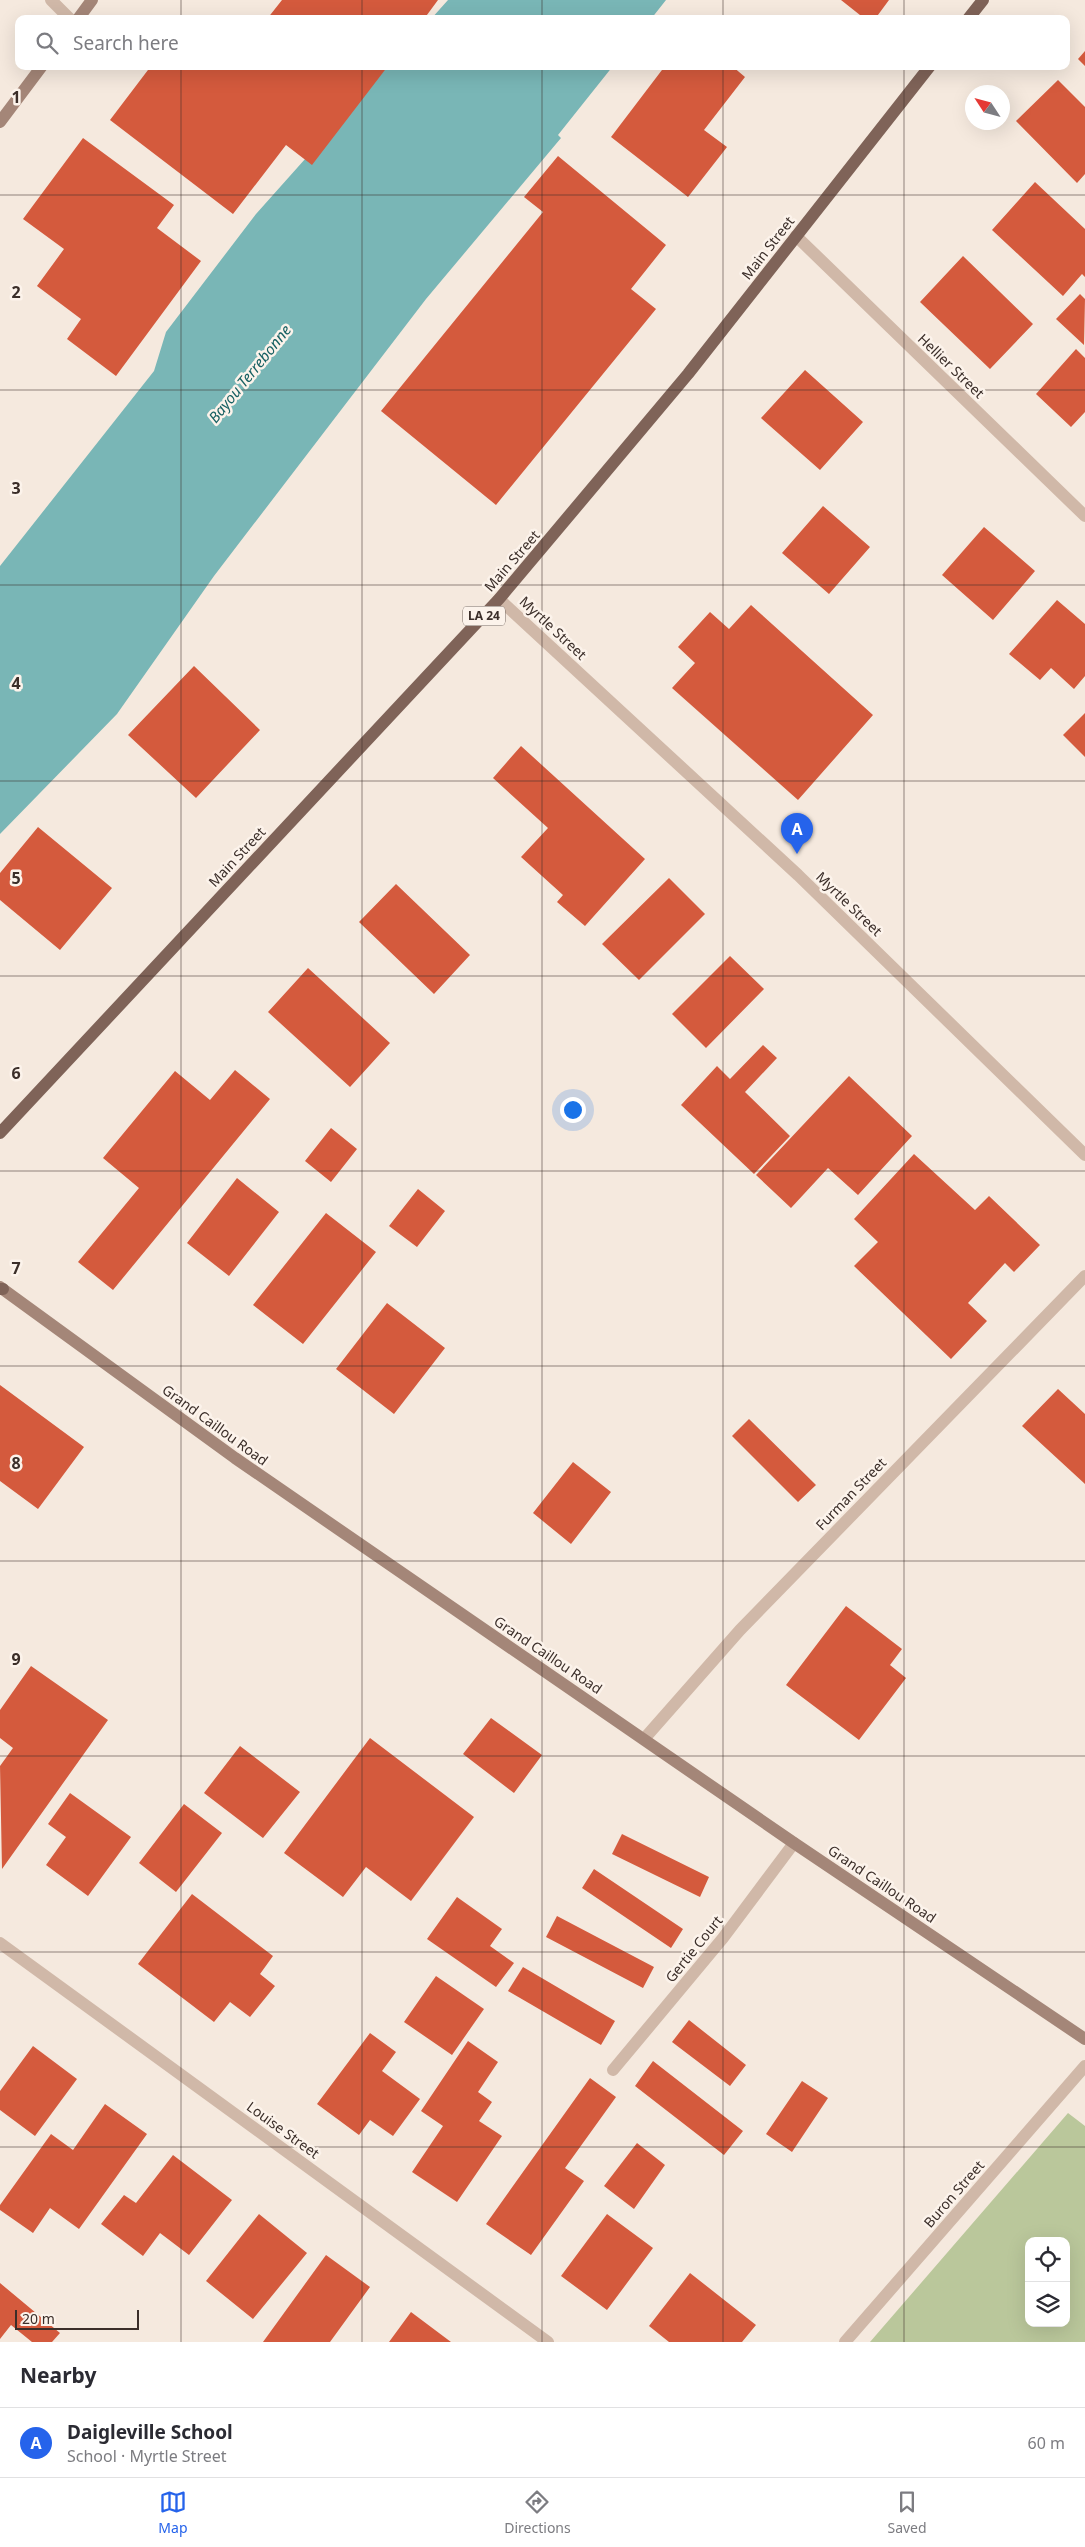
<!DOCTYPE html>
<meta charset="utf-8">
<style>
:root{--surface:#fff;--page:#f2f2f3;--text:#2b2b33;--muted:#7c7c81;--line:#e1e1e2;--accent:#2563eb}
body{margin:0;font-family:"Noto Sans",sans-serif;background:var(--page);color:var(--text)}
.controls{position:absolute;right:15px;bottom:15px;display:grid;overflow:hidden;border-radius:10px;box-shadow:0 5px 20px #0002}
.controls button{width:45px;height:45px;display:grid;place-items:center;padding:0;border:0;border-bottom:1px solid var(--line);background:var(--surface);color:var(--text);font:25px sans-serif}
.compass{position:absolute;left:965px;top:85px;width:45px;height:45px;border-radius:50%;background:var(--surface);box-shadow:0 5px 20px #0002;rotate:306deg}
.scale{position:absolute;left:15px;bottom:12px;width:124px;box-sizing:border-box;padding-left:5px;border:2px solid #3b2e29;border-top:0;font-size:14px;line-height:18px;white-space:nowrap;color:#3b2e29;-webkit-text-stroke:4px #fcf3eb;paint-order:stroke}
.you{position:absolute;left:572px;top:1109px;width:18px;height:18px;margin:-12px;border:4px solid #fff;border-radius:50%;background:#1a73e8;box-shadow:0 0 0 8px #1a73e833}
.badge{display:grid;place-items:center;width:32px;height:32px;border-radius:50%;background:var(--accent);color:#fff;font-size:16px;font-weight:700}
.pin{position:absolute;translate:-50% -41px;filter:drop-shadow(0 1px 2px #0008)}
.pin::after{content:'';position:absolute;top:26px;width:18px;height:15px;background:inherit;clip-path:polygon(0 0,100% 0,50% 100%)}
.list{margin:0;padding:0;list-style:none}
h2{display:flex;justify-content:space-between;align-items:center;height:65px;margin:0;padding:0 20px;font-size:21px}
h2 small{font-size:16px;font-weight:400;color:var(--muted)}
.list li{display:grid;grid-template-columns:32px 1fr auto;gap:15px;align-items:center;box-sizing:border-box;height:70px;padding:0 20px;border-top:1px solid var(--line)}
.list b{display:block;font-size:19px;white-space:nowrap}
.list p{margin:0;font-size:16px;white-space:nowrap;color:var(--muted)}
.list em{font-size:16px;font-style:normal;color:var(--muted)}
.icon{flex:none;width:28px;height:28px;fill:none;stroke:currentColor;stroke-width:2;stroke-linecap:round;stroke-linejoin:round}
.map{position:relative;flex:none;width:1085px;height:2342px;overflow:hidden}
.search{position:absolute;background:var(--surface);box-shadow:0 5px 20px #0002;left:15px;right:15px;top:15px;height:55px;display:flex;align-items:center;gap:12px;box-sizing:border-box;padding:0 18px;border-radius:10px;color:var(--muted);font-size:19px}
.sheet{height:135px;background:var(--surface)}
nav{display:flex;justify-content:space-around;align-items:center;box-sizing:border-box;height:70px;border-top:1px solid var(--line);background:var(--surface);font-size:14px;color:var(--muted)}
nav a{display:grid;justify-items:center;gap:2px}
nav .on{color:var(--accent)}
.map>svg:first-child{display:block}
.green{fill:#bac79b;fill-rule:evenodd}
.water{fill:#79b6b6}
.building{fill:#d45a3d}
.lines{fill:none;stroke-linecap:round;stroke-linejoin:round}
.minor{stroke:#d0b8a8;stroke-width:12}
.secondary{stroke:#a48678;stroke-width:12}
.primary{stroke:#7f6358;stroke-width:12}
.grid{fill:none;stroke:#3b2e29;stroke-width:1;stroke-opacity:0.55}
.labels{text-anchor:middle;stroke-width:5;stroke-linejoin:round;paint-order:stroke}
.shield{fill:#fcf3eb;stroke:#756963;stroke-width:1}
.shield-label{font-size:12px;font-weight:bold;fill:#3b2e29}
.street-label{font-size:14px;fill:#3b2e29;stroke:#fcf3eb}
.water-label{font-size:15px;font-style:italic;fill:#186163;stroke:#fcf3eb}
.grid-label{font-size:16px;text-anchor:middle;font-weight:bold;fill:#3b2e29;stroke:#fcf3eb;stroke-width:5;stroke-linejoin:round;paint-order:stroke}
</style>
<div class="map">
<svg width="1085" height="2342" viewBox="0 0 1085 2342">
<rect width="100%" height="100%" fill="#f5e9de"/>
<path class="green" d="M 1068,2113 L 1085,2126 L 1085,2342 L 870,2342 ZM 1029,2241 L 1066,2241 L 1066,2323 L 1029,2323 Z"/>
<path class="water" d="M 448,0 L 666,0 L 651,19 L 431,19 Z
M 388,66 L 613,66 L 558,135 L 561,138 L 426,299 L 214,576 L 117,714 L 0,834 L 0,566 L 154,371 L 166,332 L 256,214 Z"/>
<path class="building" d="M 282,0 L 438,0 L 424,19 L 267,19 Z
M 841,0 L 889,0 L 875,19 L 865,19 Z
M 1085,51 L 1085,66 L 1078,59 Z
M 151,66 L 388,66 L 312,165 L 286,145 L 233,214 L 110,120 Z
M 665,66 L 732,66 L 745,77 L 704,130 L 727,147 L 688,197 L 611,137 Z
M 1058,80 L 1085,107 L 1085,174 L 1077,183 L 1016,121 Z
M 83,138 L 174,205 L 157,228 L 201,261 L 116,376 L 67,339 L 81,319 L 37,286 L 64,249 L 23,219 Z
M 558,156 L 666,245 L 631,289 L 656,309 L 496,505 L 381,411 L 543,212 L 524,197 Z
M 1035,182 L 1085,229 L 1085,277 L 1082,274 L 1063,296 L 992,230 Z
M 963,256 L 1033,324 L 990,369 L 920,302 Z
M 1080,294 L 1085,299 L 1084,345 L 1056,319 Z
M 1076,349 L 1085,358 L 1085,412 L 1071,427 L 1036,394 Z
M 805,370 L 863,422 L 820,470 L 761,418 Z
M 823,506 L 870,547 L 829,594 L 782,553 Z
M 984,527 L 1035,571 L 993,620 L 942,575 Z
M 1057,600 L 1085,624 L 1085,676 L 1074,689 L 1051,668 L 1040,680 L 1009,654 Z
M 751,605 L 873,715 L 798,800 L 672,688 L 695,663 L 678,647 L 710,612 L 729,629 Z
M 194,666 L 260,730 L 196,798 L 128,735 Z
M 1085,713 L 1085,757 L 1063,735 Z
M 521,746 L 645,859 L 585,926 L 557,902 L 563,895 L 521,857 L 548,828 L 493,778 Z
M 38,827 L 112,888 L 60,950 L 0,900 L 0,873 Z
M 669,878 L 705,914 L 639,980 L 602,944 Z
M 396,884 L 470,955 L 434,994 L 359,922 Z
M 730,956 L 764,989 L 706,1048 L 672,1014 Z
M 308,968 L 390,1043 L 350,1087 L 268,1012 Z
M 763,1045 L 777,1058 L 745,1092 L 790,1136 L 754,1174 L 681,1105 L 717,1066 L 730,1079 Z
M 235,1070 L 270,1099 L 113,1290 L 78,1262 L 139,1188 L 103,1158 L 175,1071 L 210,1100 Z
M 849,1076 L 912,1136 L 858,1195 L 828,1168 L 791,1208 L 756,1175 Z
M 331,1128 L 357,1149 L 331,1182 L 305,1161 Z
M 914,1154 L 975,1210 L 989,1196 L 1040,1245 L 1014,1272 L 1005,1263 L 968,1303 L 987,1321 L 951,1359 L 854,1266 L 878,1242 L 854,1219 Z
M 237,1178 L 279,1212 L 229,1276 L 187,1243 Z
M 418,1189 L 445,1211 L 417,1247 L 389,1226 Z
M 326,1213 L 376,1252 L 303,1344 L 253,1305 Z
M 387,1303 L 445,1348 L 394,1414 L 336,1369 Z
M 0,1385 L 84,1447 L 38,1509 L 0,1481 Z
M 1058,1389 L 1085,1414 L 1085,1484 L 1022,1426 Z
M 749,1419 L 816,1485 L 798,1502 L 732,1436 Z
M 573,1462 L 611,1492 L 571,1544 L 533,1513 Z
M 846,1606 L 902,1649 L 890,1665 L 906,1678 L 859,1740 L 786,1685 Z
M 31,1666 L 108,1720 L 2,1869 L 0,1766 L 13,1748 L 0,1738 L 0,1710 Z
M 491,1718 L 542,1755 L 514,1793 L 463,1754 Z
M 370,1738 L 474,1817 L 411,1901 L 366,1867 L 343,1897 L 284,1853 Z
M 240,1746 L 300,1792 L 263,1838 L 204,1793 Z
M 70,1793 L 131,1837 L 88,1896 L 46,1865 L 66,1837 L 48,1824 Z
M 184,1804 L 222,1833 L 176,1892 L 139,1863 Z
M 622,1834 L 709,1877 L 700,1897 L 612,1854 Z
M 594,1869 L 683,1929 L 671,1948 L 582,1888 Z
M 192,1894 L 273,1956 L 260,1974 L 275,1986 L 250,2017 L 230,2002 L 214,2022 L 138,1964 Z
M 457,1897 L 502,1929 L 490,1946 L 514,1963 L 496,1987 L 427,1939 Z
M 557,1916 L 654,1967 L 643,1988 L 546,1937 Z
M 523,1967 L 615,2021 L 601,2045 L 508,1991 Z
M 436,1976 L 484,2009 L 452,2055 L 404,2022 Z
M 689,2020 L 746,2065 L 730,2086 L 672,2042 Z
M 370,2033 L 396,2052 L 382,2071 L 420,2099 L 393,2136 L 370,2120 L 359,2135 L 317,2104 Z
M 468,2041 L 498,2062 L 478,2092 L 492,2102 L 479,2121 L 502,2136 L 457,2202 L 412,2172 L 443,2126 L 421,2111 Z
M 33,2046 L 77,2079 L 35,2136 L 0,2110 L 0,2091 Z
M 653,2061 L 743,2131 L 724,2155 L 635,2086 Z
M 590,2078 L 616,2097 L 565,2168 L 584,2181 L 531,2255 L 486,2224 Z
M 802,2081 L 828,2098 L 792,2152 L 766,2134 Z
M 105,2104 L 147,2134 L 79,2229 L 50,2208 L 33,2233 L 0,2210 L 0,2205 L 51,2134 L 73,2150 Z
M 637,2143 L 665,2165 L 634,2209 L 604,2186 Z
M 173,2155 L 232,2200 L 189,2255 L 160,2233 L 143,2256 L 101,2224 L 124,2195 L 136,2203 Z
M 259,2214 L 307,2253 L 253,2319 L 206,2281 Z
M 607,2214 L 653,2248 L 607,2310 L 561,2276 Z
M 326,2255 L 370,2287 L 330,2342 L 263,2342 Z
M 690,2273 L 756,2325 L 742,2342 L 669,2342 L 649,2326 Z
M 0,2283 L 60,2333 L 52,2342 L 32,2342 L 11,2325 L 0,2339 Z
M 411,2312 L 451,2342 L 389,2342 Z"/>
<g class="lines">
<path class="minor" d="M 51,0 L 70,19
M 796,236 L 1085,516
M 499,599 L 798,875 L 1085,1155
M 644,1739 L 740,1630 L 1085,1276
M 0,1943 L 548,2342
M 613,2070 L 723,1938 L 794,1843
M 845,2342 L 1085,2066"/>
<path class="secondary" d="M 78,19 L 92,0
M 0,122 L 42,66
M 0,1287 L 235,1458 L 794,1843 L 1085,2039"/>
<path class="primary" d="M 968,19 L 983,0
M 0,1133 L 499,599 L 688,374 L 930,66
M 0,1289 L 3,1289"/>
</g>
<path class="grid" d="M 181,0 L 181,19M 362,0 L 362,19M 542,0 L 542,19M 723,0 L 723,19M 904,0 L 904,19M 181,66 L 181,2342M 362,66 L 362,2342M 542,66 L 542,2342M 723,66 L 723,2342M 904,66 L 904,2342M 0,195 L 1085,195M 0,390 L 1085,390M 0,585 L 1085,585M 0,781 L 1085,781M 0,976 L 1085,976M 0,1171 L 1085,1171M 0,1366 L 1085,1366M 0,1561 L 1085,1561M 0,1756 L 1085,1756M 0,1952 L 1085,1952M 0,2147 L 1085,2147"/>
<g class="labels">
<rect class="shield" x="463" y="606.5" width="42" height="19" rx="4"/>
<g class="shield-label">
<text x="484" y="620">LA 24</text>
</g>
<g class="street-label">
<text transform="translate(768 248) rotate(-52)" y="5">Main Street</text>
<text transform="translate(951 366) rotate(44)" y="5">Hellier Street</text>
<text transform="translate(512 561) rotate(-49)" y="5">Main Street</text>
<text transform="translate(553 628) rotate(43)" y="5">Myrtle Street</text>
<text transform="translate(237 857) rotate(-47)" y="5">Main Street</text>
<text transform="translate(849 904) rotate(44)" y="5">Myrtle Street</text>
<text transform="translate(215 1425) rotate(36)" y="5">Grand Caillou Road</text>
<text transform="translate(851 1494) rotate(-46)" y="5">Furman Street</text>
<text transform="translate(548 1655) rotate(34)" y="5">Grand Caillou Road</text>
<text transform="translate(882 1884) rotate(34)" y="5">Grand Caillou Road</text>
<text transform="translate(694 1949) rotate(-51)" y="5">Gertie Court</text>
<text transform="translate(283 2130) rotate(36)" y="5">Louise Street</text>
<text transform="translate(954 2194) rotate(-49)" y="5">Buron Street</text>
</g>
<g class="water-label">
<text transform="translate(250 374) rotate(-51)" y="5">Bayou Terrebonne</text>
</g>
</g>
<g class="grid-label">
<text x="16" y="103">1</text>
<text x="16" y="298">2</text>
<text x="16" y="494">3</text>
<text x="16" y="689">4</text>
<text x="16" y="884">5</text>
<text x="16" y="1079">6</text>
<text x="16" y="1274">7</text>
<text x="16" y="1469">8</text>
<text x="16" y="1665">9</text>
</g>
</svg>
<div class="controls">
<button><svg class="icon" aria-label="locate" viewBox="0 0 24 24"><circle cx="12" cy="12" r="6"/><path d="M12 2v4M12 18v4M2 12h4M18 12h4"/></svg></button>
<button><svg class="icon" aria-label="layers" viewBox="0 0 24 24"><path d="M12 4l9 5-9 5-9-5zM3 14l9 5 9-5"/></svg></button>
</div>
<svg class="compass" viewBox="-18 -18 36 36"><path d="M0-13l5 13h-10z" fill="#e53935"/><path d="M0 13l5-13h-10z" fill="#7c7c81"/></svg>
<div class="scale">20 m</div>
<div class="you"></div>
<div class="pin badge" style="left:797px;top:854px">A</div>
<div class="search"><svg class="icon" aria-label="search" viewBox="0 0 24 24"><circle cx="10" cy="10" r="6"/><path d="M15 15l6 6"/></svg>Search here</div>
</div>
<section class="sheet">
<h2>Nearby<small></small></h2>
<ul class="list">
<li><span class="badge">A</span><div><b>Daigleville School</b><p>School · Myrtle Street</p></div><em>60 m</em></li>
</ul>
</section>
<nav>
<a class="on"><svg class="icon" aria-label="map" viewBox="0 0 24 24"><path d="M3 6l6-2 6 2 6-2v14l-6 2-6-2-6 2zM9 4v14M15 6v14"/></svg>Map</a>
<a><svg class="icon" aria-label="directions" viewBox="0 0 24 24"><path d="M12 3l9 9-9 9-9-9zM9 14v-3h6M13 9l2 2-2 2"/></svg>Directions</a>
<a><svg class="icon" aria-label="saved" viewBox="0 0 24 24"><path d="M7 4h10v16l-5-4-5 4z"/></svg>Saved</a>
</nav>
